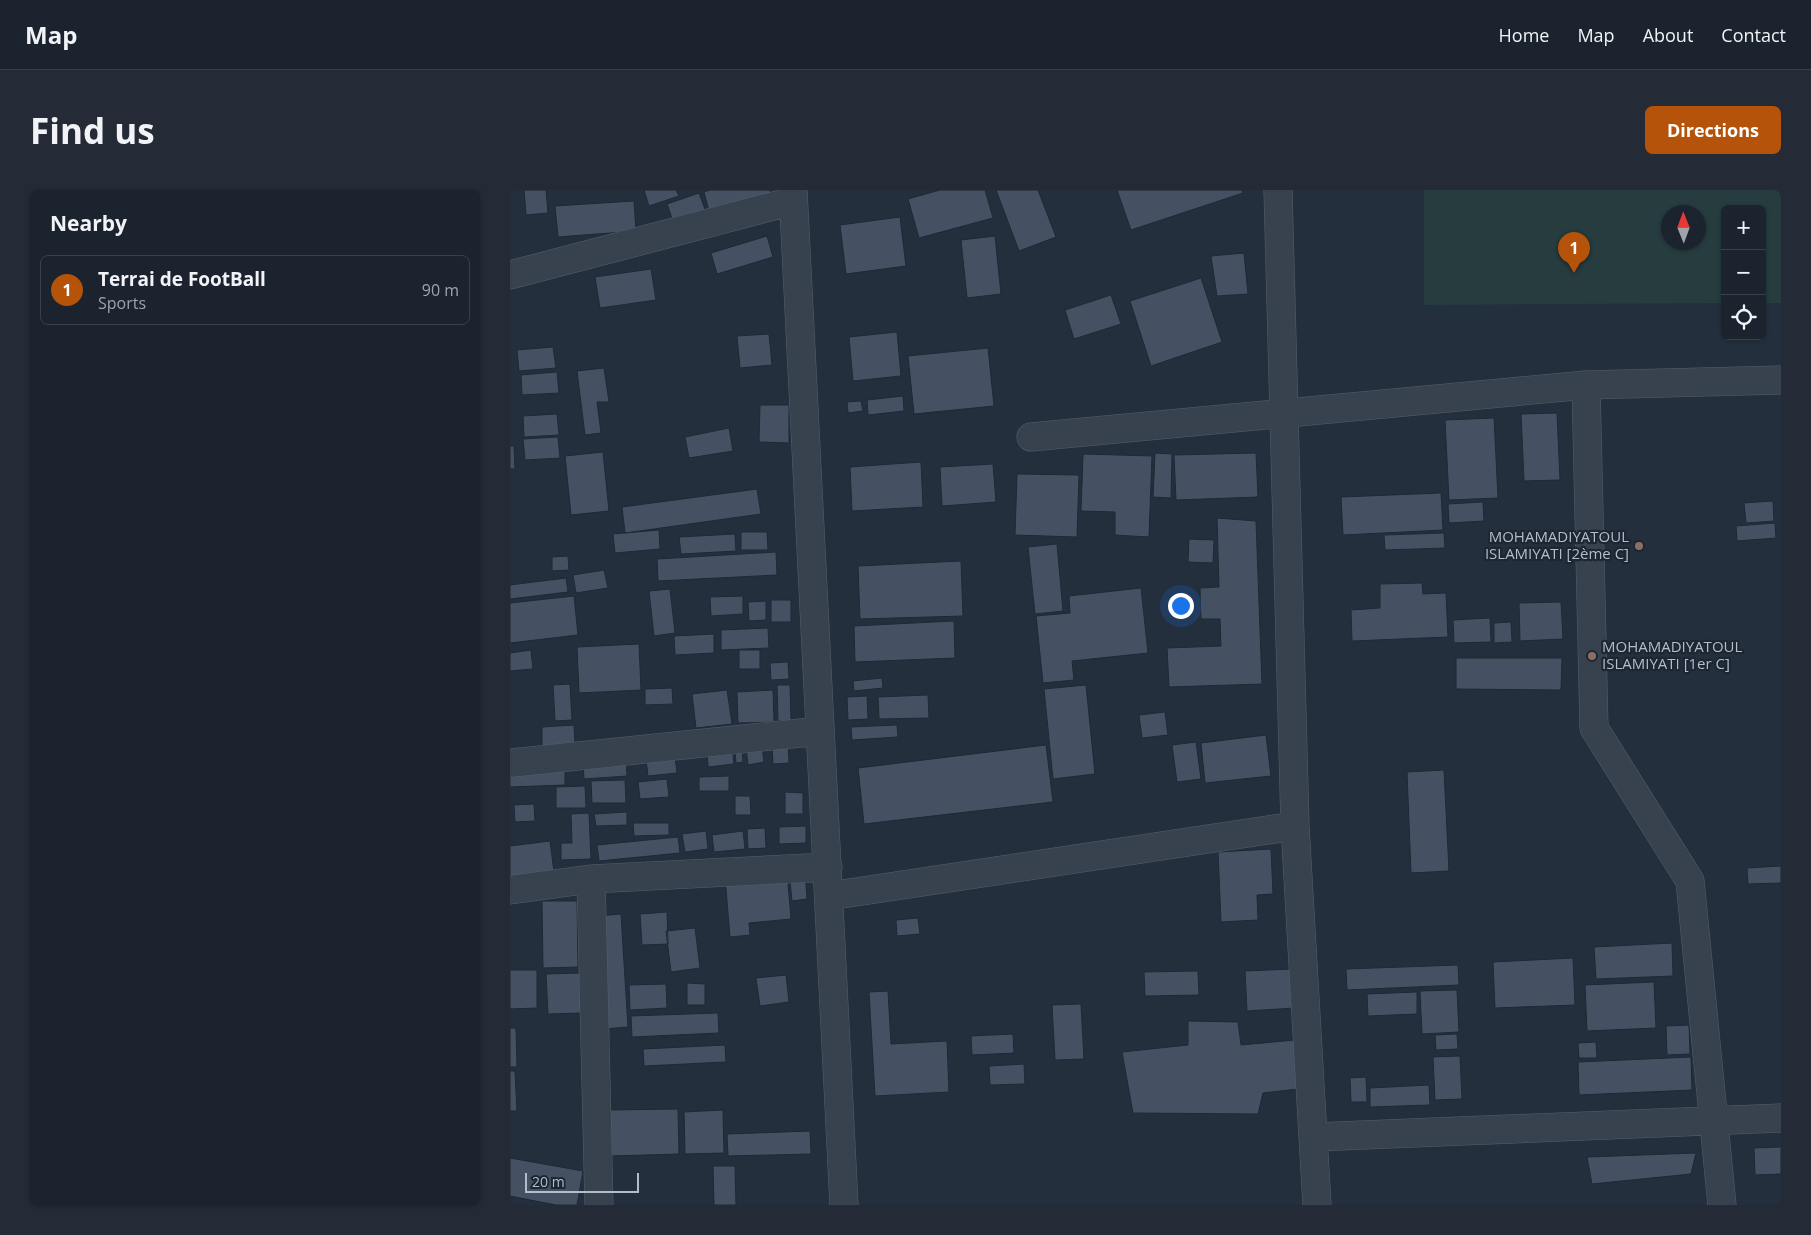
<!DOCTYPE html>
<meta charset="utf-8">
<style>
:root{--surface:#1b232e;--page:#242b36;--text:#f1f3f6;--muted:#a0a4aa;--line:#39404a;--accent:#b45309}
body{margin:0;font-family:"Open Sans",sans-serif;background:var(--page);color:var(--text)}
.controls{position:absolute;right:15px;top:15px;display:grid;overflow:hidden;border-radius:8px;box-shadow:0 1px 4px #0004}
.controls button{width:45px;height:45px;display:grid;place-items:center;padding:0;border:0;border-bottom:1px solid var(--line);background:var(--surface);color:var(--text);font:25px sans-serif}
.compass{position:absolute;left:1151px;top:15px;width:45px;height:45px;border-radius:50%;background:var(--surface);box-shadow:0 1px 4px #0004;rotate:359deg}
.scale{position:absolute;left:15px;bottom:12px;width:114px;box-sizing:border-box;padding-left:5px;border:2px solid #b4bcc9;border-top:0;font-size:14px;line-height:18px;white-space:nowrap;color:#b4bcc9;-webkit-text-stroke:4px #1d2633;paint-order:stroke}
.you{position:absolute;left:670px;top:415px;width:18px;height:18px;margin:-12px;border:4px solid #fff;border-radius:50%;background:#1a73e8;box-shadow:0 0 0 8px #1a73e833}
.badge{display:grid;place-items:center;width:32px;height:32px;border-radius:50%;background:var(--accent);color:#fff;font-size:16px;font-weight:700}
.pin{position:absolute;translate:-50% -41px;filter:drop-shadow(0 1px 2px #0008)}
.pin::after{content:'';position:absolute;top:26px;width:18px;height:15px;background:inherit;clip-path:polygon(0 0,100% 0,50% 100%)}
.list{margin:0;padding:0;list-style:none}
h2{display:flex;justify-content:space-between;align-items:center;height:65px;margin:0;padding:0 20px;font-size:21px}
h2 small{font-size:16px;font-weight:400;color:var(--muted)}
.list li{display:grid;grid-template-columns:32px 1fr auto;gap:15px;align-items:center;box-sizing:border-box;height:70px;margin:0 10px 10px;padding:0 10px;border:1px solid var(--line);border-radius:8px}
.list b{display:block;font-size:19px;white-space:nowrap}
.list p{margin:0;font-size:16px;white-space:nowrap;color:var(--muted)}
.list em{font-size:16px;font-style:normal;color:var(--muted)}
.icon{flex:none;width:28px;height:28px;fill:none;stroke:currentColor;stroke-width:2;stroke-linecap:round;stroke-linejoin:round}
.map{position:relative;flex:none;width:1271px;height:1015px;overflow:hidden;border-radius:8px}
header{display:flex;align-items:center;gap:30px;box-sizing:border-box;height:70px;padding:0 25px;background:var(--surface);border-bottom:1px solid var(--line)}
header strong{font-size:24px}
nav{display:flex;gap:28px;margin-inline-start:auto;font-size:18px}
.intro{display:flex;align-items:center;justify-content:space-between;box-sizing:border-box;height:120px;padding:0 30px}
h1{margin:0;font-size:35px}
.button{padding:12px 22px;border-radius:8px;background:var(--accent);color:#fff;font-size:18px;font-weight:700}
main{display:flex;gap:30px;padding:0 30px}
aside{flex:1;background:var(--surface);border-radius:8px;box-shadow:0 1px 4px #0004}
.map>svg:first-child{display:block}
.green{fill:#263c3f;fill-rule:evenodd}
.building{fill:#455162;stroke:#1f2835}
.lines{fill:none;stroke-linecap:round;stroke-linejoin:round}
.street-casing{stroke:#565f6c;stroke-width:29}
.street{stroke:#38414e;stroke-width:28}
.education-dot{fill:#8d6e63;stroke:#1d2633;stroke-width:2}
.labels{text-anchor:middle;stroke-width:4.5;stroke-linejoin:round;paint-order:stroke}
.poi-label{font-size:15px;fill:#b4bcc9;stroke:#1d2633;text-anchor:end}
</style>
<header>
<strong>Map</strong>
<nav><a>Home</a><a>Map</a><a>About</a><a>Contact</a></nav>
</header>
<div class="intro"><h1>Find us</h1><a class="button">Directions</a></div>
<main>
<aside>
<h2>Nearby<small></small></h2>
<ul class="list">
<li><span class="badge">1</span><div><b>Terrai de FootBall</b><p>Sports</p></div><em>90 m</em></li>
</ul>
</aside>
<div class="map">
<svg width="1271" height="1015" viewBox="0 0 1271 1015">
<rect width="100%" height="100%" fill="#242f3e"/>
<path class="green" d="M 914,0 L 1271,0 L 1271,113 L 1252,113 L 1252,19 L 1215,19 L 1215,113 L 914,115 ZM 1158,22 L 1188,22 L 1188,52 L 1158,52 Z"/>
<path class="building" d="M 14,0 L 36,0 L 38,23 L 16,25 Z
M 134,0 L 166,0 L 169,6 L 139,16 Z
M 200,0 L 260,0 L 261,5 L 199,21 L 194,2 Z
M 430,0 L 475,0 L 483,28 L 409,48 L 398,9 Z
M 486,0 L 528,0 L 546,47 L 509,61 Z
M 607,0 L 732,0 L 733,3 L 621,40 Z
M 189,3 L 196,22 L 164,34 L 157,14 Z
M 124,11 L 126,41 L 48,47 L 45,16 Z
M 390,27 L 396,76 L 336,84 L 330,35 Z
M 257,46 L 263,67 L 207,84 L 201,63 Z
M 485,46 L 491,104 L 457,108 L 451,50 Z
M 734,63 L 738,104 L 707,106 L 701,66 Z
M 141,79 L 146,110 L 90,118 L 85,87 Z
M 691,88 L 712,152 L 641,176 L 620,111 Z
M 601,105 L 611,134 L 564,149 L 555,120 Z
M 387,142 L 391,186 L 343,191 L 339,147 Z
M 259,144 L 262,175 L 230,178 L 227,146 Z
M 43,157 L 46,178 L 9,181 L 7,160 Z
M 478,158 L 484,216 L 404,224 L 398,166 Z
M 94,178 L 99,212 L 87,212 L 91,243 L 75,245 L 67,181 Z
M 47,182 L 49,203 L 12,205 L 11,185 Z
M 393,206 L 394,221 L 358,225 L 357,210 Z
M 351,211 L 353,221 L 338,223 L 337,212 Z
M 250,215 L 279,215 L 279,253 L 249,252 Z
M 1047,223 L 1050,290 L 1014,291 L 1011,224 Z
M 47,224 L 49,245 L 14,247 L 13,226 Z
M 984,228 L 988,308 L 939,310 L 935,230 Z
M 219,238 L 223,261 L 179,268 L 175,247 Z
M 48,247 L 50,268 L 15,270 L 13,249 Z
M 0,256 L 4,256 L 5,279 L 0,279 Z
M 93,262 L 99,321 L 61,325 L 55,266 Z
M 645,263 L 662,264 L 661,308 L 643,307 Z
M 746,263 L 748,307 L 666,310 L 664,265 Z
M 573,264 L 642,266 L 639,347 L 605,345 L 605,322 L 571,321 Z
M 411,272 L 413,317 L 342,321 L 340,277 Z
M 483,274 L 486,312 L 432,316 L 430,277 Z
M 507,284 L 569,285 L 567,347 L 505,345 Z
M 247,299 L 251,324 L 115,343 L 112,317 Z
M 931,303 L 933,340 L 833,345 L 831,307 Z
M 1263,311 L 1264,331 L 1236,333 L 1234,313 Z
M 973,312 L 974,331 L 939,333 L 938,314 Z
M 707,328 L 746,331 L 752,494 L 659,497 L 657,458 L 711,456 L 710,429 L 691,429 L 690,398 L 709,397 Z
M 1265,333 L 1266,348 L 1227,351 L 1226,336 Z
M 149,340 L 150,359 L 105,363 L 103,344 Z
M 231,342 L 257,342 L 258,360 L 231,360 Z
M 934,343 L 935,358 L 875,360 L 874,345 Z
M 225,344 L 226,361 L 171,364 L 169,347 Z
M 679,349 L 704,350 L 703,373 L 678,372 Z
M 547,354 L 553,421 L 525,424 L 518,357 Z
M 266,362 L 267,385 L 148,391 L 147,369 Z
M 58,366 L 59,380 L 42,381 L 42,367 Z
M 451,371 L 453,426 L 350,429 L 348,376 Z
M 94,380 L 98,398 L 66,403 L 63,385 Z
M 56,388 L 58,402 L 0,409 L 0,395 Z
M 912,393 L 913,404 L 936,403 L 938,447 L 842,451 L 841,420 L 870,418 L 870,394 Z
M 631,398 L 638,463 L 562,471 L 564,490 L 533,493 L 526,426 L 560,423 L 559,406 Z
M 160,399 L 165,443 L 144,446 L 139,401 Z
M 64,406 L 68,445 L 0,453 L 0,413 Z
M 233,406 L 233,424 L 201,426 L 200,407 Z
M 261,410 L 281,410 L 281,432 L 261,432 Z
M 256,411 L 256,430 L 239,431 L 238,412 Z
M 1051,412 L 1053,449 L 1010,451 L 1009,413 Z
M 980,428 L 981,452 L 944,453 L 943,430 Z
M 444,431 L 445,468 L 345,472 L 344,436 Z
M 1001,432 L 1002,452 L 984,453 L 984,433 Z
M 258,438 L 259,458 L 211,460 L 211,440 Z
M 204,444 L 204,463 L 165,465 L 164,446 Z
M 129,454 L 131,500 L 69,503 L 67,457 Z
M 21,460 L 23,479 L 0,481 L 0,463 Z
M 229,460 L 250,460 L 250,479 L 229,479 Z
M 946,468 L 1052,468 L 1051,500 L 946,499 Z
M 278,472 L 279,489 L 261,490 L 260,473 Z
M 372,488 L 373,498 L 344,501 L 343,491 Z
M 60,494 L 62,530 L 45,531 L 43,495 Z
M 267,495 L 280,495 L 281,531 L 268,531 Z
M 576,495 L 585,584 L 543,589 L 534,499 Z
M 162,498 L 163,514 L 135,515 L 135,499 Z
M 217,500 L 222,534 L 186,538 L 182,504 Z
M 263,500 L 264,532 L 228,533 L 227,502 Z
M 418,505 L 419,528 L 369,529 L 368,507 Z
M 357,506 L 358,529 L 338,530 L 337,507 Z
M 655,522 L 658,545 L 632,548 L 629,525 Z
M 64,535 L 65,554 L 32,556 L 32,537 Z
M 387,535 L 388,547 L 342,550 L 341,537 Z
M 756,545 L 761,586 L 695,593 L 691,553 Z
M 278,552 L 279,573 L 263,574 L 262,553 Z
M 686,552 L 691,589 L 667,592 L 662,555 Z
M 536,555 L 543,612 L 354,634 L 348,578 Z
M 252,556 L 254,572 L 238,575 L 236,558 Z
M 222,557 L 224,574 L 198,577 L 197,559 Z
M 232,559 L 233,572 L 226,573 L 225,560 Z
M 165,566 L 167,583 L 138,586 L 136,569 Z
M 116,569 L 117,586 L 74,589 L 73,572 Z
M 55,578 L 55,595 L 0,597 L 0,579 Z
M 934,580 L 939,681 L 901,683 L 897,582 Z
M 219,586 L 219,601 L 189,601 L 189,587 Z
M 157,589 L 159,607 L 130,609 L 128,592 Z
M 115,590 L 116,613 L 82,613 L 81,591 Z
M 75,596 L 76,618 L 46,618 L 46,597 Z
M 275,602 L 293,603 L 293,624 L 275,624 Z
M 225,606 L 240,606 L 241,625 L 225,625 Z
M 24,614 L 25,631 L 5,632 L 4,615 Z
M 117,622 L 117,635 L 86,636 L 84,624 Z
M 79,623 L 81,669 L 51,670 L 51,653 L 62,653 L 61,624 Z
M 123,633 L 159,633 L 159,645 L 124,646 Z
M 296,636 L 296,653 L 269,654 L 269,637 Z
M 255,638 L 256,658 L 238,659 L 237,639 Z
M 196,641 L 198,659 L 175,662 L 172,644 Z
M 233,641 L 235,659 L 204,662 L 202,645 Z
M 168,647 L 170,663 L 89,671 L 87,655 Z
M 40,651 L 44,682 L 0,687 L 0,656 Z
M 761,659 L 763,704 L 747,705 L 748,730 L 711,732 L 708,662 Z
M 1271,676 L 1271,693 L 1238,694 L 1237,678 Z
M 295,680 L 297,709 L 282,711 L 279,681 Z
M 277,681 L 281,729 L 239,733 L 240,745 L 220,747 L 215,687 Z
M 32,711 L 67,711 L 68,777 L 33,778 Z
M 157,722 L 158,754 L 132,755 L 130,724 Z
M 111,724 L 118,837 L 95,839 L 88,726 Z
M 408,728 L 410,744 L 387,746 L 386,730 Z
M 185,738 L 190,778 L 161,782 L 156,741 Z
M 1162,753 L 1163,786 L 1086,789 L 1084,757 Z
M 1063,768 L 1065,815 L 985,818 L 983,772 Z
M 948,775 L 949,795 L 837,800 L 836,779 Z
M 782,779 L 784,818 L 737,821 L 735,781 Z
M 0,780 L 27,780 L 27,818 L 0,819 Z
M 688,781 L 689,805 L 635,806 L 634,782 Z
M 70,783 L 71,823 L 38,824 L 36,784 Z
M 276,785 L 279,812 L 250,816 L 246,788 Z
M 1144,792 L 1146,838 L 1077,841 L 1075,795 Z
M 177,793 L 195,794 L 195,815 L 177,815 Z
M 156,794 L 157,818 L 120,820 L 119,795 Z
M 947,800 L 949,842 L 912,844 L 910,801 Z
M 378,801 L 381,854 L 437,851 L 439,902 L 365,906 L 359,802 Z
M 907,802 L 907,824 L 858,826 L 857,804 Z
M 571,814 L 574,869 L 545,870 L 542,815 Z
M 208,823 L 209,843 L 122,847 L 121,826 Z
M 678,831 L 728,832 L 731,855 L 785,850 L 788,899 L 753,903 L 748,924 L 623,923 L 612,862 L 678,855 Z
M 1179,835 L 1180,864 L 1157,865 L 1156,836 Z
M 0,838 L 6,838 L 7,877 L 0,877 Z
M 503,844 L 504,863 L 462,865 L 461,846 Z
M 947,844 L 948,859 L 926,860 L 925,845 Z
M 1086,852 L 1087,868 L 1069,868 L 1068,853 Z
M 215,855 L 216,872 L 134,876 L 133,859 Z
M 950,866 L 952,909 L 925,910 L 923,867 Z
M 1181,867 L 1182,900 L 1069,905 L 1068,872 Z
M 514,874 L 515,894 L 480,895 L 479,876 Z
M 0,881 L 5,881 L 7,921 L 0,921 Z
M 856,887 L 857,912 L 841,912 L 840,888 Z
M 919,895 L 920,915 L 860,917 L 860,898 Z
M 168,919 L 169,964 L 101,966 L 99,920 Z
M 213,920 L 214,963 L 175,964 L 174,922 Z
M 300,941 L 301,964 L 218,966 L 217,944 Z
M 1271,957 L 1271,984 L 1245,985 L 1244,958 Z
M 1186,963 L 1181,984 L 1082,994 L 1077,967 Z
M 0,968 L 73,981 L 67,1015 L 46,1015 L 0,1006 Z
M 203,976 L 225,976 L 226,1015 L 204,1015 Z"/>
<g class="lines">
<g class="street-casing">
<path id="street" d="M 283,0 L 334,1015
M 768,0 L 785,636 L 807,1015
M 0,85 L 283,11
M 1076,195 L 1084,538 L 1180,691 L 1212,1015
M 521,247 L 1076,195 L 1271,190
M 0,573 L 310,541
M 81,689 L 89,1015
M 0,700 L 81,689 L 318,677
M 319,706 L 785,636
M 804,947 L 1271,928"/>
</g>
<use href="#street" class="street"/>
</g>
<g class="education-dot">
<circle cx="1129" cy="356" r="5"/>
<circle cx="1082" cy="466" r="5"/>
</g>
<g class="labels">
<g class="poi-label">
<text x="1119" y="352">MOHAMADIYATOUL<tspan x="1119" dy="17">ISLAMIYATI [2ème C]</tspan></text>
<text x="1092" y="462" text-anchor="start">MOHAMADIYATOUL<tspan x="1092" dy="17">ISLAMIYATI [1er C]</tspan></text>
</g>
</g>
</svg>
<div class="controls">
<button>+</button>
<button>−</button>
<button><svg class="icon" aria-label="locate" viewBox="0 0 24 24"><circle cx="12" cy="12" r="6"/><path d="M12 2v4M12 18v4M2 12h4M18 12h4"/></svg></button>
</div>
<svg class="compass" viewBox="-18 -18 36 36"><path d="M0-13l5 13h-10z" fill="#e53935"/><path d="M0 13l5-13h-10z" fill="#a0a4aa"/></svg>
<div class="scale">20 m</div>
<div class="you"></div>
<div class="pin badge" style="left:1064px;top:83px">1</div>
</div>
</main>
